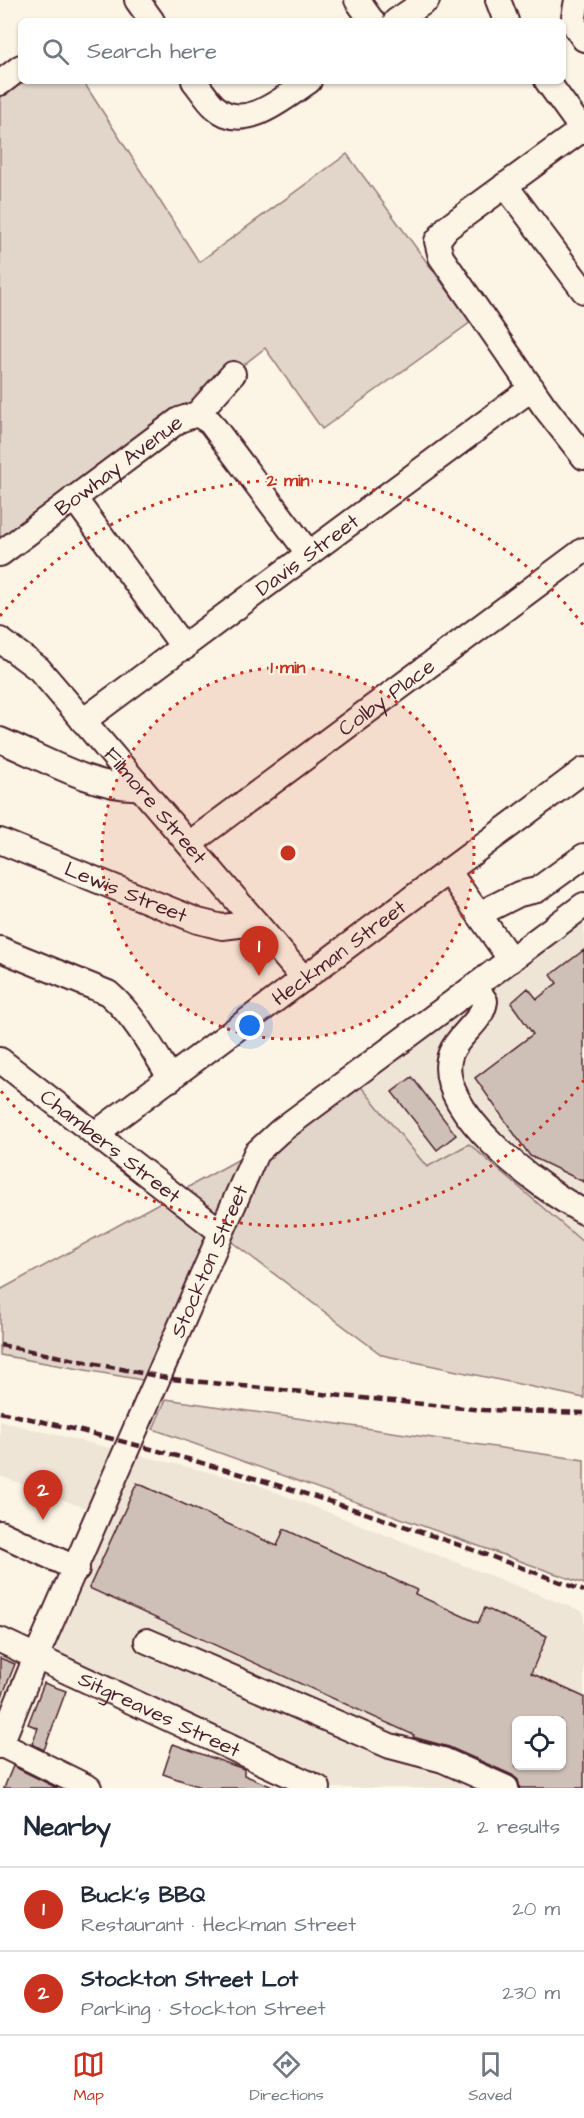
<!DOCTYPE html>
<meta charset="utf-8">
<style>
:root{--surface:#fff;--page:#f6f6f7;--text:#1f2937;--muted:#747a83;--line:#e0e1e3;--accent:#c8321e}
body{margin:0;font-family:"Architects Daughter",sans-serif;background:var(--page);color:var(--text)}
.controls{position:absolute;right:18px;bottom:18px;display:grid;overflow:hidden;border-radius:9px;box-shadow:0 2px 4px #0004}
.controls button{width:54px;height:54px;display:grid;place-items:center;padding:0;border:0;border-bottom:2px solid var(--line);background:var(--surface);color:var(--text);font:30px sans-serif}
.you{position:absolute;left:250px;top:1026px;width:21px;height:21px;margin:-15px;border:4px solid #fff;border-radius:50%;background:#1a73e8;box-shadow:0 0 0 9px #1a73e833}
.badge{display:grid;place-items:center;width:39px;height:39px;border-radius:50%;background:var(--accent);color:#fff;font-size:20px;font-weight:700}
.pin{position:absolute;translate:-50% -50px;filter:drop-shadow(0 2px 3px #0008)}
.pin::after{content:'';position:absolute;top:32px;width:21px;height:18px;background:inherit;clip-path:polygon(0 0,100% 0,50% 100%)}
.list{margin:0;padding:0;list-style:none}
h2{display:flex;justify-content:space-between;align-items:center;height:78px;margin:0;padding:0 24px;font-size:26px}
h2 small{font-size:20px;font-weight:400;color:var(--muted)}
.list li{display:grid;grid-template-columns:39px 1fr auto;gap:18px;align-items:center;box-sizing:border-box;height:84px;padding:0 24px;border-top:2px solid var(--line)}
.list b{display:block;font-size:22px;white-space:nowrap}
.list p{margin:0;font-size:20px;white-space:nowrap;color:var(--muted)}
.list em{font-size:20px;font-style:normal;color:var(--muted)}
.icon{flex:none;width:33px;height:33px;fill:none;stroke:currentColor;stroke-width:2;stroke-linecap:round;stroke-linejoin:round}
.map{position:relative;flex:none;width:584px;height:1788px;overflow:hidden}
.search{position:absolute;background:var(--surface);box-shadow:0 2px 4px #0004;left:18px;right:18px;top:18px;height:66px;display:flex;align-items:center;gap:15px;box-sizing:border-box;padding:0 21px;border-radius:9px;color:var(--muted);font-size:22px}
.sheet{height:246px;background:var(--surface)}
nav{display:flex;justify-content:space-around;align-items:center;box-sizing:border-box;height:84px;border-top:2px solid var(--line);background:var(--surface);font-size:16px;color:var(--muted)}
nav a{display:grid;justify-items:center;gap:3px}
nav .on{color:var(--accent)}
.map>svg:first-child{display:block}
.built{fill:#eee5d7;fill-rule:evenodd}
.green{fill:#e2d5ca;stroke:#967a7a;stroke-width:1.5}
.building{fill:#cfc0b7;stroke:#4a1f2b;stroke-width:1.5;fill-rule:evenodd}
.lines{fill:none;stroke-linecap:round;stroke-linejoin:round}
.minor-casing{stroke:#4a1f2b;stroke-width:28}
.minor{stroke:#fcf5e5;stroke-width:24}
.rail{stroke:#4a1f2b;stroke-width:4.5;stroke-dasharray:9 4.5;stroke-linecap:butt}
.ring{fill:none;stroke:#c8321e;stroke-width:3;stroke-dasharray:3 6}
.labels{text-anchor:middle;stroke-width:4.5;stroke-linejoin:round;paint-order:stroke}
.street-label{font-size:21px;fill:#4a1f2b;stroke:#fcf5e5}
.centre{fill:#c8321e;stroke:#fcf5e5;stroke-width:3}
.ring-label{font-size:18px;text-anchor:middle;font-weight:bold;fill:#c8321e;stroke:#fcf5e5;stroke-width:4.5;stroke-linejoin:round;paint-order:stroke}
</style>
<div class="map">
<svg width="584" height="1788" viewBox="0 0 584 1788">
<rect width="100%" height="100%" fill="#fcf5e5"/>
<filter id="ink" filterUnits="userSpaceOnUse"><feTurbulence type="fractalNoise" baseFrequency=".0167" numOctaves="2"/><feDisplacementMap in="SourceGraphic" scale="12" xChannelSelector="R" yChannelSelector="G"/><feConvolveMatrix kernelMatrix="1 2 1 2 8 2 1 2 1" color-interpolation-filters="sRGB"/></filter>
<g filter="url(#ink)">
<path class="built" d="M 584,916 L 584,1243 L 469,1144 L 427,1168 L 358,1083 Z
M 0,1421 L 253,1483 L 584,1612 L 584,1788 L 307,1788 L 33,1664 L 101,1514 L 0,1476 ZM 516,1720 L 562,1720 L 562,1766 L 516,1766 Z"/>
<path class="green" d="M 21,81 L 83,81 L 199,262 L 347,154 L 471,322 L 322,429 L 265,348 L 0,557 L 0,87 Z
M 358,1083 L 427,1167 L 469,1144 L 584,1243 L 584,1398 L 382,1355 L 221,1234 L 159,1383 L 0,1355 L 0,1290 L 254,1151 Z
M 166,1399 L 584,1460 L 584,1584 L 153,1429 Z"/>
<path class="building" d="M 584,950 L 584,1182 L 530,1156 L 475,1078 L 533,1034 L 511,1003 L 528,988 L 537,999 L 557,983 L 551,975 Z
M 412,1077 L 456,1135 L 437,1150 L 392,1092 Z
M 137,1483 L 277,1546 L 284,1529 L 417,1590 L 415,1594 L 478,1623 L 485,1608 L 547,1636 L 531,1673 L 584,1697 L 584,1788 L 520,1788 L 518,1780 L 512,1775 L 449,1747 L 413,1737 L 414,1735 L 89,1588 ZM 516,1720 L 561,1720 L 561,1766 L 516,1766 Z
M 0,1658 L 15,1664 L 1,1699 L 0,1699 Z
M 44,1683 L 66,1691 L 44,1750 L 32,1744 L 38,1728 L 28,1724 Z
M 173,1744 L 244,1769 L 244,1775 L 275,1788 L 203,1788 L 163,1774 Z
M 13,1766 L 57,1788 L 4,1788 Z"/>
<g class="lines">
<g class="minor-casing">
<g id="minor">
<path d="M 137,0 L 152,21"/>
<path d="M 357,0 L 372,21"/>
<path d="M 498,0 L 506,21"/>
<path d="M 577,0 L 573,23 L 584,39"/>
<path d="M 396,21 L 427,0"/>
<path d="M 194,81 C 201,89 207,100 215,107 C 244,134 285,97 309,81"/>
<path d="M 547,81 L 584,132"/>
<path d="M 0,83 L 21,67"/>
<path d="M 584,128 L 447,228 L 437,241 L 441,257 L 544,406 L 584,457"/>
<path d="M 505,185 L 584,291"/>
<path d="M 197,414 L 210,422 L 309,554"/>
<path d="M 74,498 L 184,648"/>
<path id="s1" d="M 0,554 L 179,420 L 197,414 L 233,374"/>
<path id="s2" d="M 0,640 L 39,669 L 304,979"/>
<path id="s3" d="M 83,721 L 532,388"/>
<path d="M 0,740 C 41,757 96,790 140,787"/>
<path id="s4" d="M 0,841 L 198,921 L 222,927 L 256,923"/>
<path id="s5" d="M 189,844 L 584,550"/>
<path d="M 448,871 L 511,960"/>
<path d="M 479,914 L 519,894 L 537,890 L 584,856"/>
<path d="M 0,949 L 108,993 C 135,1016 153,1050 171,1079"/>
<path d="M 475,987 L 485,1001 C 482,1023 459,1033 451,1053 C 429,1107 543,1191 584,1212"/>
<path id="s6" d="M 0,1060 L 221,1232"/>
<path id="s7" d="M 95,1134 L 584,770"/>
<path d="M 0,1533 L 77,1569"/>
<path id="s8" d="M 0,1640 L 318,1788"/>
<path d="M 147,1641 L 390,1746 L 443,1760 L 506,1788"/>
<path d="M 0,1744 L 89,1788"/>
<path id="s9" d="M 0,1746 L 36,1657 L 256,1153 L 280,1131 L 584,905"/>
</g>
</g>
<use href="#minor" class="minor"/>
<path class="rail" d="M 0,1345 L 172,1379 L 483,1410 L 584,1413
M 0,1412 C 199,1456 393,1518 584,1591"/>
</g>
</g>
<circle cx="288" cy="853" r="186" fill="#c8321e" fill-opacity=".12"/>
<g class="ring">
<circle cx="288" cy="853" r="186"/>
<path d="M584 1080A373 373 0 0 1 0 1090M0 616A373 373 0 0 1 584 626"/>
</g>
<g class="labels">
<g class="street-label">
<text dy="7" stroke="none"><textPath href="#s1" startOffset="148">Bowhay Avenue</textPath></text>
<text dy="7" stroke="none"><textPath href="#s3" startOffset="279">Davis Street</textPath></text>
<text dy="7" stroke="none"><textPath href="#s5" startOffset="246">Colby Place</textPath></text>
<text dy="7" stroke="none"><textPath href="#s2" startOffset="228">Filmore Street</textPath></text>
<text dy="7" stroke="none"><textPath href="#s4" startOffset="136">Lewis Street</textPath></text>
<text dy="7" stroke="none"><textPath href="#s7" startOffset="304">Heckman Street</textPath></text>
<text dy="7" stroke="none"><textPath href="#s6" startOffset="140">Chambers Street</textPath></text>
<text dy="7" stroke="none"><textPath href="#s9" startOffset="528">Stockton Street</textPath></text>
<text dy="7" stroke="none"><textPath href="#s8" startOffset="176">Sitgreaves Street</textPath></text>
</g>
</g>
<circle cx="288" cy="853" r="9" class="centre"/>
<g class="ring-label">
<text x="288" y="486">2 min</text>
<text x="288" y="673">1 min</text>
</g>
</svg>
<div class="controls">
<button><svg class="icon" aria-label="locate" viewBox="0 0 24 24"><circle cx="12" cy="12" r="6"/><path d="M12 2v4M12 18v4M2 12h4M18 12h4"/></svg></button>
</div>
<div class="you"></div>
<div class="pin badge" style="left:259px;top:976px">1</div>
<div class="pin badge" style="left:43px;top:1520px">2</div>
<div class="search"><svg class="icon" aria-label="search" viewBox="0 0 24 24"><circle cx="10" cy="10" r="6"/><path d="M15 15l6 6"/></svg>Search here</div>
</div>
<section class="sheet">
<h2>Nearby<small>2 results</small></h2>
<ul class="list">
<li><span class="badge">1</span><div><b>Buck's BBQ</b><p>Restaurant · Heckman Street</p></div><em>20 m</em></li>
<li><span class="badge">2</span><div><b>Stockton Street Lot</b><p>Parking · Stockton Street</p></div><em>230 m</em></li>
</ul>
</section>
<nav>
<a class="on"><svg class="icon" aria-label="map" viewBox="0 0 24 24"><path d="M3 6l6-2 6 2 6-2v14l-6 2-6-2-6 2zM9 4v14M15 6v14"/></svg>Map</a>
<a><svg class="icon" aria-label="directions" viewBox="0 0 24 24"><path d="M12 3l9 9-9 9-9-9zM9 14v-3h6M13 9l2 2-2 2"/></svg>Directions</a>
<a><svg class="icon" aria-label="saved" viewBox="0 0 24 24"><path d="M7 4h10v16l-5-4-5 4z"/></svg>Saved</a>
</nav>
